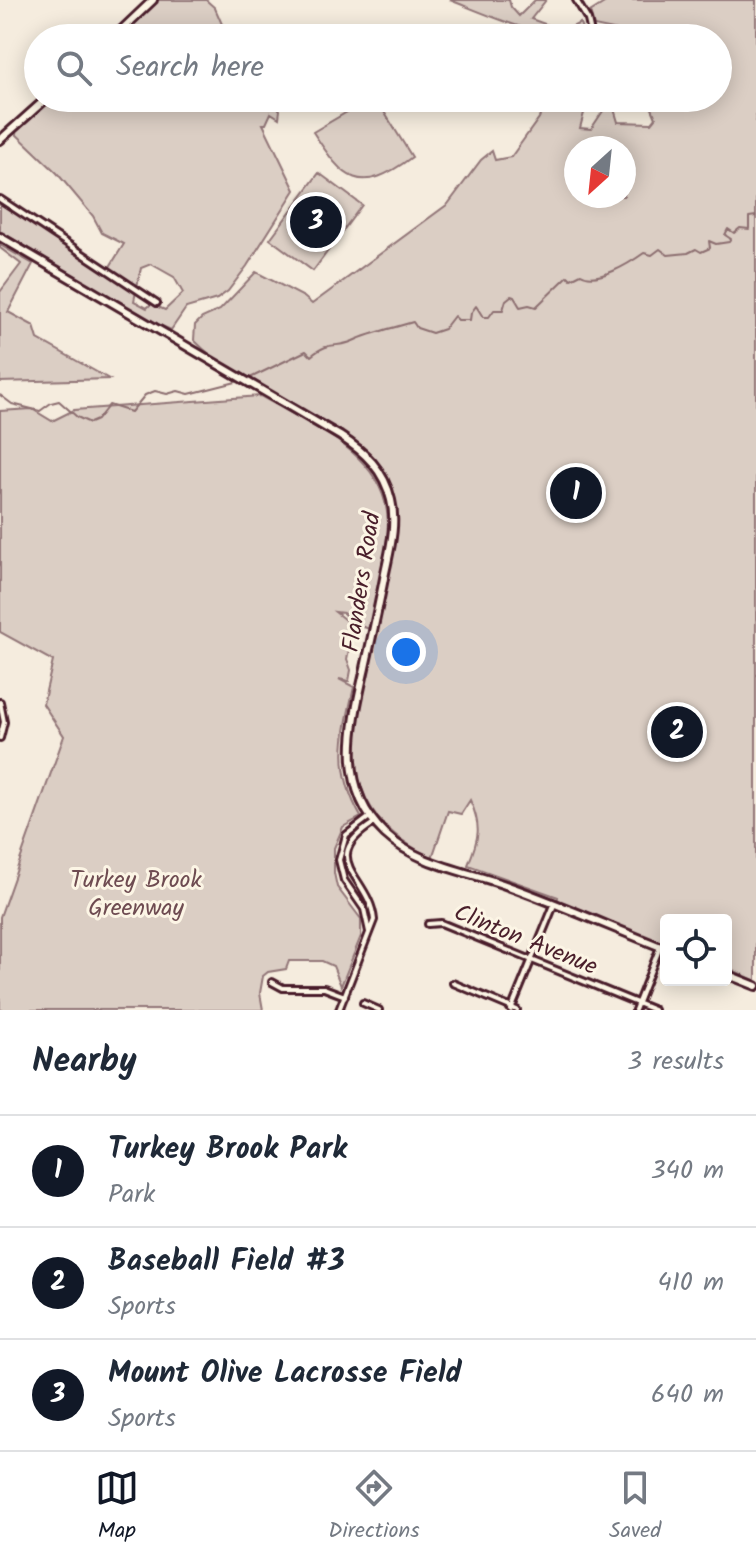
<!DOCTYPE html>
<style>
:root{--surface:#fff;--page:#f2f2f3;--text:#1f2937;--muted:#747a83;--line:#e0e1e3;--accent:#111827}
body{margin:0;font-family:Kalam,sans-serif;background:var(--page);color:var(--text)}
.controls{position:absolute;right:24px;bottom:24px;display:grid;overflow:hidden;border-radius:8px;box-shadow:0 4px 20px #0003}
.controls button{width:72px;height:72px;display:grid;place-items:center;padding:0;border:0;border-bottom:2px solid var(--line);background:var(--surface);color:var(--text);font:40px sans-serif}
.compass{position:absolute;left:564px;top:136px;width:72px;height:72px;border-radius:50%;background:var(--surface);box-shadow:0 4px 20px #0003;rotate:207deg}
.you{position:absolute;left:406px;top:652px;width:28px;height:28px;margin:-20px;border:6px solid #fff;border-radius:50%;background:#1a73e8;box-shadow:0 0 0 12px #1a73e833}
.badge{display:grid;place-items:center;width:52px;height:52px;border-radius:50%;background:var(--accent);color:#fff;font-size:26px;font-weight:700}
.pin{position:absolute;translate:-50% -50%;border:4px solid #fff;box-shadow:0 2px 8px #0006}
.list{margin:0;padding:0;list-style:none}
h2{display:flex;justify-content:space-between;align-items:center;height:104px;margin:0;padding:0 32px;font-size:34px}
h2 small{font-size:26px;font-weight:400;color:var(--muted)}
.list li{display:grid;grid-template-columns:52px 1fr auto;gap:24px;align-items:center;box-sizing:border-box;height:112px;padding:0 32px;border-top:2px solid var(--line)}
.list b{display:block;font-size:30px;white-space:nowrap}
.list p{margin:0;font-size:26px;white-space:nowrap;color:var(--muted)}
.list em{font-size:26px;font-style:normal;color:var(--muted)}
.icon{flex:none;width:44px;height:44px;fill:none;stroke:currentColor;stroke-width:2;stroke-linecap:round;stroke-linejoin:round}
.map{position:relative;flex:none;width:756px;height:1010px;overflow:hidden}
.search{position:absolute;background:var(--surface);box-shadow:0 4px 20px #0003;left:24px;right:24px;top:24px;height:88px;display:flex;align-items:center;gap:20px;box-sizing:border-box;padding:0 28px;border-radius:44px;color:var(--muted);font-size:30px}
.sheet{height:440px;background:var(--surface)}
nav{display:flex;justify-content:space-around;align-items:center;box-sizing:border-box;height:112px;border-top:2px solid var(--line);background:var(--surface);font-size:22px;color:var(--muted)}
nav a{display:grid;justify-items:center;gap:4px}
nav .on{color:var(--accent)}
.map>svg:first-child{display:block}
.green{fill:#dbcec4;stroke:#927678;stroke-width:2;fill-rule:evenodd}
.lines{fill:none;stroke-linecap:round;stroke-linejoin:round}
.stream{stroke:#8c6e70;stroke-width:2}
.street-casing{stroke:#4a1f2b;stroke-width:10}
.secondary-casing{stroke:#4a1f2b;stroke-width:12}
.street{stroke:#fcf5e5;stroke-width:4}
.secondary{stroke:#fcf5e5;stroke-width:6}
.labels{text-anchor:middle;stroke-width:6;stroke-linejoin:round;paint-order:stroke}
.street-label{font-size:24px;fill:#4a1f2b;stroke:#fcf5e5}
.park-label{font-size:24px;fill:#6e4b51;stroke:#fcf5e5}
</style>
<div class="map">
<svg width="756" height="1010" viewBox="0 0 756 1010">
<rect width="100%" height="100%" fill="#f5ecde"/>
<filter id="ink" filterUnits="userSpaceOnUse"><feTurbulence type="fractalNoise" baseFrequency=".0125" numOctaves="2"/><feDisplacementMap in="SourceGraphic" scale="16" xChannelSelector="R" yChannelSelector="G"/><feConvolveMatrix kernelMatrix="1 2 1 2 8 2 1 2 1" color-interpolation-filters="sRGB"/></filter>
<g filter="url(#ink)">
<path class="green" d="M 158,0 L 206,0 L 215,8 L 228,38 L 118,38 Z
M 450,0 L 509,0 L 511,7 L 519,16 L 535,0 L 546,0 L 531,19 L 564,31 L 580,23 L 585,38 C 538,38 493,17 450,0 Z
M 609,0 L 756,0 L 756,981 L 726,967 L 726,920 L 666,920 L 666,944 L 660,942 L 658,943 L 557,903 L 558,897 L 468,865 C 479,838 482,827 470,800 L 461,814 L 448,811 L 432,858 C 336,810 351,746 369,658 C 378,618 386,578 395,537 C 398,510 394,485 377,462 C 364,444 342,433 323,423 C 280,398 229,376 194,340 L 195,325 L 202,318 L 220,310 L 256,272 L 304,297 L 312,304 L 448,204 L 481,160 L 492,151 L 495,160 L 511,157 L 539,118 L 547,98 L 588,98 L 580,128 L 591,129 L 611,99 L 618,122 L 652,123 L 656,118 L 649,101 L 677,98 L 718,98 L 718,38 L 651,38 L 594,26 L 590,12 ZM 576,148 L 624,148 L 624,196 L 576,196 Z
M 51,98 L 270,98 L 280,110 L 279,118 L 271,113 L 266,124 L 263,124 L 295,190 L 247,266 L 228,291 L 217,299 L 186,308 L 171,330 L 148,320 L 0,231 L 0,202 L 106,273 L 124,244 L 102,233 L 93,216 L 57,173 L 14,132 ZM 151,264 L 174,277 L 183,293 L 165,310 L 151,304 L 147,308 L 134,301 L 141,268 Z
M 371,98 L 378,102 L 412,157 C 359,197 344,180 313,132 Z
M 319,173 L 362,205 L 313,271 L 270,239 Z
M 0,245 L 33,264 L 8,312 L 34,326 L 38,339 L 109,379 L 0,382 L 0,292 L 21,264 L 0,248 Z
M 260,396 C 317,429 397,458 387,537 C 384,568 376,598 370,629 L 353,624 L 343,613 L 335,612 L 354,627 L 347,659 L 351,670 L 349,681 L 339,679 L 354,687 C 343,736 334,770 361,817 L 343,827 L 334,848 L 334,873 L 337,887 L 361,919 L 361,936 L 341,986 L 333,966 L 322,961 L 289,961 L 286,969 L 268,972 L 263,976 L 260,993 L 263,1010 L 0,1010 L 0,917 L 64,736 L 43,704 L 53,661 L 0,632 L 0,411 L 32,409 L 52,421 L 74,410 Z"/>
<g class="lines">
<path class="stream" d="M 250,378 L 306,351 L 311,356 C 330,340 335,349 353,341 C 372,332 394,328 413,322 L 417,328 L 432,333 L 444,329 L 454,316 L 458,320 L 470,320 L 471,313 L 476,306 L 483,317 L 489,317 L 494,310 L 503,310 L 506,300 L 511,296 L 514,297 L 520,307 L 529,305 L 536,307 L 568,276 L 571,279 L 581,274 C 597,284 630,263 644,253 L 652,255 L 660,249 L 668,255 L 688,253 L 696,249 L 701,252 L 710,248 L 709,241 L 716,244 L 729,242 L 731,239 L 725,235 L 728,229 L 734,233 L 740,228 L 749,229 L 749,217 L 756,216
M 0,395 L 12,404 L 40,411 L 51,403 L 59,401 L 77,417 L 90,423 L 97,420 L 109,405 L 131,412 L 145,395 L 155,391 L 167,394 L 178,391 L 189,394 L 236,382"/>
<g class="street-casing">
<path id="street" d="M 576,0 L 588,20 L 592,38
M 0,199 L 157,303
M 0,702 L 4,722 L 0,738
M 428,924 L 441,923 L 654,1010
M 369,932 L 364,909 L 344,880 L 339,860 L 346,835 L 371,816
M 272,982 L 283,988 L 324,988 L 345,996
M 453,983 L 517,1010
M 363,1003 L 379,1010
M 339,1010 L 374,920 C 370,876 315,860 374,823
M 511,1010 L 554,905
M 635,1010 L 660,947"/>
</g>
<g class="secondary-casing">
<path id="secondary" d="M 113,38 L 153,0
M 0,140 L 47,98
M 0,237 L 340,436 C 365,452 384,470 391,500 C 397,524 390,549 385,573 C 379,605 372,636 365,668 C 352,726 336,787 385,834 C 418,865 467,871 508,886 C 561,905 613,928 666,949
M 726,974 L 756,986"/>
</g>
<use href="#street" class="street"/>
<use href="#secondary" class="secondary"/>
</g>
</g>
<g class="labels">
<g class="street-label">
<text transform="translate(361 582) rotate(-81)" y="8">Flanders Road</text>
<text transform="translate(526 939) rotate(22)" y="8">Clinton Avenue</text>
</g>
<g class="park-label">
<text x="136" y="887">Turkey Brook<tspan x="136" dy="28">Greenway</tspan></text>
</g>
</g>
</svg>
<div class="controls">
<button><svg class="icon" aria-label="locate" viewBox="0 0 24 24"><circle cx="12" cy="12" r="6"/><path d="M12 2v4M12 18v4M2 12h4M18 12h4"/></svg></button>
</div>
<svg class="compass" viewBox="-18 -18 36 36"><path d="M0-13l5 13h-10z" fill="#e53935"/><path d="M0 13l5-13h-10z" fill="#747a83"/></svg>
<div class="you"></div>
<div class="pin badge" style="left:576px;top:493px">1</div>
<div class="pin badge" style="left:677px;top:732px">2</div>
<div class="pin badge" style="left:316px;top:222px">3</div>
<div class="search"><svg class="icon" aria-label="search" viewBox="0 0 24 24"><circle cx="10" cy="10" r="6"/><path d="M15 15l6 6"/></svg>Search here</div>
</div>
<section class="sheet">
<h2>Nearby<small>3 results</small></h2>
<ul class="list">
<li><span class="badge">1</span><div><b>Turkey Brook Park</b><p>Park</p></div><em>340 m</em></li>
<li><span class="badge">2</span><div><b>Baseball Field #3</b><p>Sports</p></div><em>410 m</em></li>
<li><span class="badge">3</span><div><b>Mount Olive Lacrosse Field</b><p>Sports</p></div><em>640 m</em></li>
</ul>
</section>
<nav>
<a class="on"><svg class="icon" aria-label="map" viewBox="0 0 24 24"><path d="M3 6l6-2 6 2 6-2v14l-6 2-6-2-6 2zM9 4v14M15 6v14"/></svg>Map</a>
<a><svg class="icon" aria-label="directions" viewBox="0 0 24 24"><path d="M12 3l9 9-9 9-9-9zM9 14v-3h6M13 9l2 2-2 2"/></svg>Directions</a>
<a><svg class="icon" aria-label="saved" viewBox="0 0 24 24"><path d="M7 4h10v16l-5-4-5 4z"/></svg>Saved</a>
</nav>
